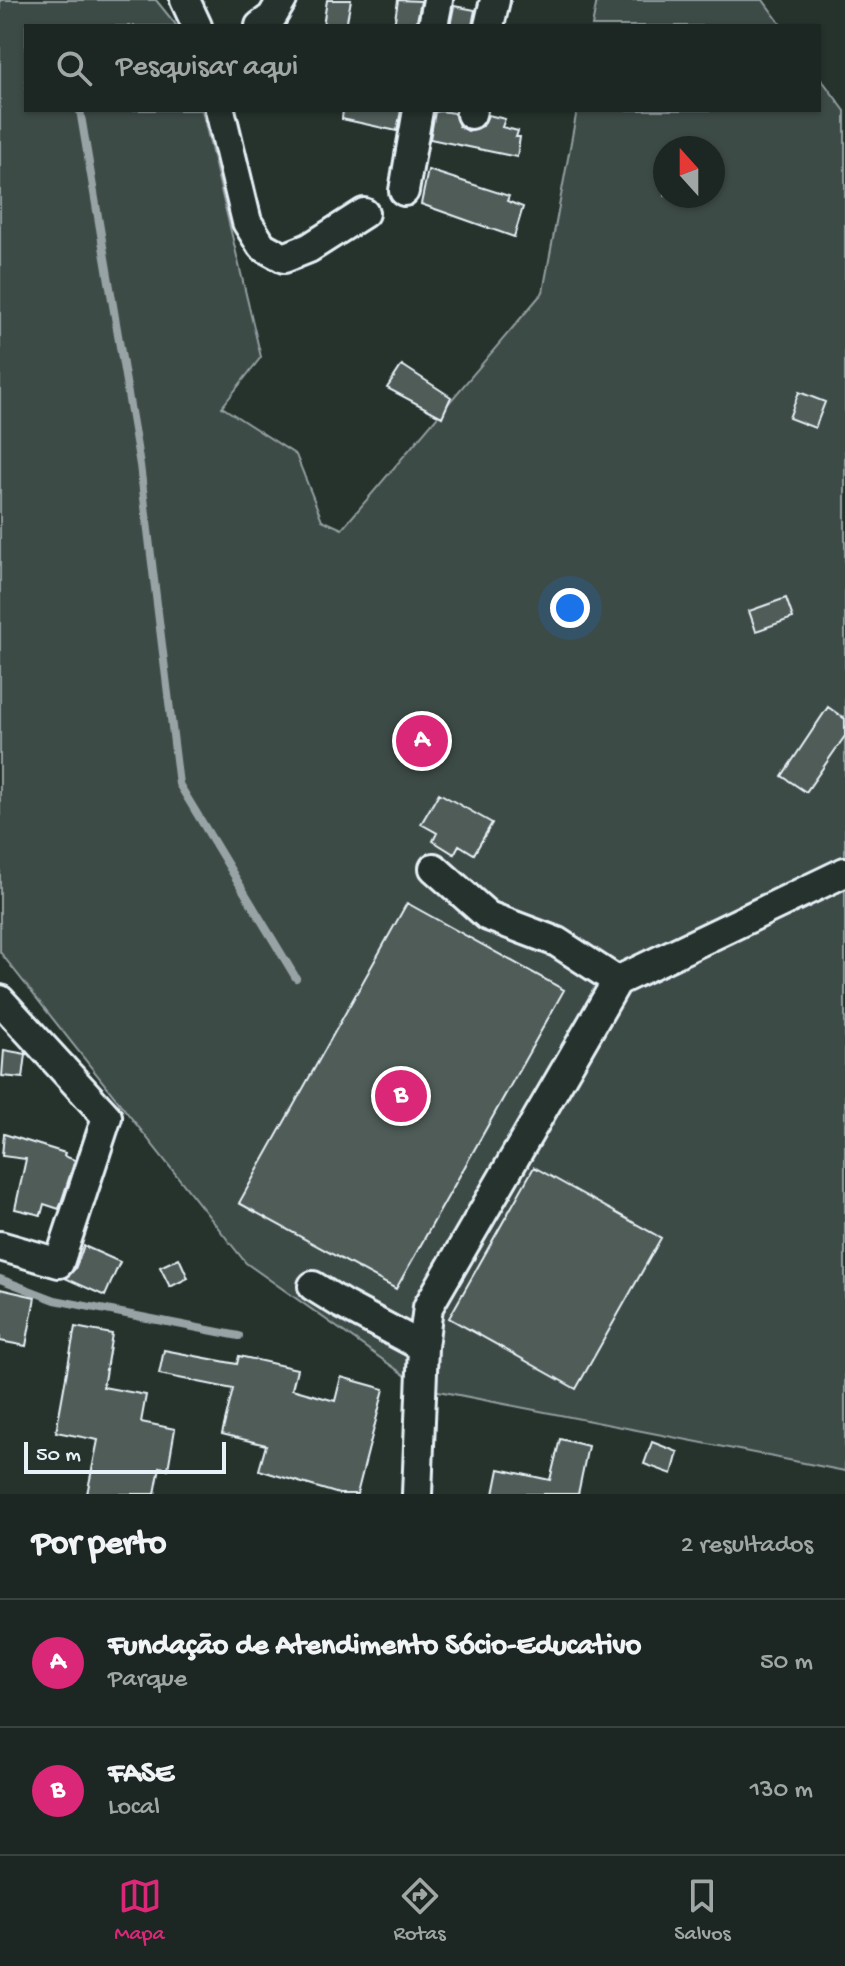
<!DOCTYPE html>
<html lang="pt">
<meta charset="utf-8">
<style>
:root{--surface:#1c2622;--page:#29322f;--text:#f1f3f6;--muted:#a0a5a5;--line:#3a4340;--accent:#db2777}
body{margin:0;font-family:"Gochi Hand",sans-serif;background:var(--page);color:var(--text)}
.compass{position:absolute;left:653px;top:136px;width:72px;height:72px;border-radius:50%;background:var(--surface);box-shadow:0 2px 6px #0004;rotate:339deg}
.scale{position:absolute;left:24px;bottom:20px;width:202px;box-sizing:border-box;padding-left:8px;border:4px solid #e8f1f8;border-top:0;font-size:22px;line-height:28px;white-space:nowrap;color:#e8f1f8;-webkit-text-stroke:6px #26332d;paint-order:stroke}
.you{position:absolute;left:570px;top:608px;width:28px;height:28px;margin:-20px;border:6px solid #fff;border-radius:50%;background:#1a73e8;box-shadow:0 0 0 12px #1a73e833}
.badge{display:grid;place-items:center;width:52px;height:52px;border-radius:50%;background:var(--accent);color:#fff;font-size:26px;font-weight:700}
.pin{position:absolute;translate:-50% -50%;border:4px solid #fff;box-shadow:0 2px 8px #0006}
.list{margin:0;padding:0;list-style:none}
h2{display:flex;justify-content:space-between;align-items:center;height:104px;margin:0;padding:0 32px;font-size:34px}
h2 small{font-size:26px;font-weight:400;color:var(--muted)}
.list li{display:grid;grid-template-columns:52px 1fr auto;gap:24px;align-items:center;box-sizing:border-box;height:128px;padding:0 32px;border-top:2px solid var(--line)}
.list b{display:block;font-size:30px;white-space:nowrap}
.list p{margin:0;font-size:26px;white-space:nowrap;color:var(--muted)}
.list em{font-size:26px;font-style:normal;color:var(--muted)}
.icon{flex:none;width:44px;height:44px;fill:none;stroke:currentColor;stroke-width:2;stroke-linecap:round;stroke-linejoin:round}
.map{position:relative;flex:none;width:845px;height:1494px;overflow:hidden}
.search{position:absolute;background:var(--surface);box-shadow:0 2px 6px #0004;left:24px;right:24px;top:24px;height:88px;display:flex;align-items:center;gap:20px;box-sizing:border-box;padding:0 28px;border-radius:0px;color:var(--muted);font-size:30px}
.sheet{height:360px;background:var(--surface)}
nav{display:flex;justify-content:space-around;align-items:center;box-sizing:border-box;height:112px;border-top:2px solid var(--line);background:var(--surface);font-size:22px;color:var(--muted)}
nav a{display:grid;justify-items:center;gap:4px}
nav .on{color:var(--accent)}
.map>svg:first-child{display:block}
.green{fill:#3e4b47;stroke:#939ea0;stroke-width:2;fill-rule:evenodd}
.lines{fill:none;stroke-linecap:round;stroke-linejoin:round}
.stream{stroke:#98a3a5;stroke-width:8}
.building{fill:#505c59;stroke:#e8f1f8;stroke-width:2}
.minor-casing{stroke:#e8f1f8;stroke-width:34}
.minor{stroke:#26332d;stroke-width:28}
</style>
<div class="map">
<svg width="845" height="1494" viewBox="0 0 845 1494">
<rect width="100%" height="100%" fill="#26332d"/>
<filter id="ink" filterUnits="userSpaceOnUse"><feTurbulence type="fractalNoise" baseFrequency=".0125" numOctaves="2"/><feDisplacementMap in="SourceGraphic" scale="16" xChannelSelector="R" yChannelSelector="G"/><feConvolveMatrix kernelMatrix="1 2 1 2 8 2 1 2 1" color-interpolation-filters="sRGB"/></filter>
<g filter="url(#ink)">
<path class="green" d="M 0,0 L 156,0 L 177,26 L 26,26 L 26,110 L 202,110 L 261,357 L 222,407 L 296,455 L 322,520 L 342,529 L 543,292 L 577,110 L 819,110 L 819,76 L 845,111 L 845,1471 L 423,1388 L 246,1263 L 0,952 ZM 665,148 L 713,148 L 713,196 L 665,196 Z
M 597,0 L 763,0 L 782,26 L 592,26 Z"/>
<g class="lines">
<path class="stream" d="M 80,110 L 140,465 L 179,784 L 296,978
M 0,1279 L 55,1300 L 239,1336"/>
</g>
<path class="building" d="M 327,0 L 351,0 L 346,26 L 323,26 Z
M 398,0 L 421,1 L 416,26 L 394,26 Z
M 454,6 L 475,10 L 472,26 L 450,26 Z
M 343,110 L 401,110 L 397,131 L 342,119 Z
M 441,111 L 454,113 L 459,126 L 468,131 L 483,126 L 488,115 L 505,119 L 502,127 L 518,131 L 516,137 L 520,137 L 517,157 L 430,139 L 435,112 Z
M 428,170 L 509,196 L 507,201 L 523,207 L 514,237 L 421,204 Z
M 402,365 L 451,397 L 442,417 L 387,388 Z
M 799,392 L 825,402 L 815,428 L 789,418 Z
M 786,598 L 793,618 L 756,631 L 749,611 Z
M 828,707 L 845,719 L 845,736 L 806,792 L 782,776 Z
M 439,793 L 492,823 L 474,854 L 459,845 L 454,854 L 433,841 L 437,833 L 421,824 Z
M 407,903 L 564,990 L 396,1289 L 239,1203 Z
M 4,1050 L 26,1054 L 23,1078 L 2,1076 Z
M 4,1134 L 65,1153 L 64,1156 L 75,1160 L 59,1209 L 44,1204 L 41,1215 L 15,1209 L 26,1159 L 2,1156 Z
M 534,1167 L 661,1238 L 576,1389 L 449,1318 Z
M 84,1246 L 120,1262 L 105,1296 L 65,1278 L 75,1269 Z
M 179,1258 L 188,1278 L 170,1287 L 160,1267 Z
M 0,1289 L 35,1297 L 26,1346 L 0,1341 Z
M 75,1327 L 112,1334 L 103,1387 L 146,1395 L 141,1422 L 175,1429 L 168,1469 L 160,1467 L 155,1494 L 87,1494 L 98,1440 L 56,1432 Z
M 164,1350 L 237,1364 L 239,1356 L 297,1369 L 292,1389 L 335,1401 L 341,1377 L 384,1389 L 357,1494 L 339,1494 L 259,1470 L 266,1445 L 222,1434 L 233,1389 L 159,1374 Z
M 560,1439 L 588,1446 L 578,1494 L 494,1494 L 499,1469 L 550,1480 Z
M 652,1442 L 678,1452 L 672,1474 L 644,1464 Z"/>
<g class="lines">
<g class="minor-casing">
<path id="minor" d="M 185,0 L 197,26
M 260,26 L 272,17 L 282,0
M 433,26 L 438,0
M 489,26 L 495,0
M 220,110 L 247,222 L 262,246 L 284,258 L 309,248 L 364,213
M 471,114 L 472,110
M 404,191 L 418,110
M 434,868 L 488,916 L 557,942 L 617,981
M 0,1000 L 107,1117 L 59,1263 L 0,1246
M 313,1286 L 342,1304 L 423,1347
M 417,1494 L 423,1347 L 428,1307 L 617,981 L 845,872"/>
</g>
<use href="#minor" class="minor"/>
</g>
</g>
</svg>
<svg class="compass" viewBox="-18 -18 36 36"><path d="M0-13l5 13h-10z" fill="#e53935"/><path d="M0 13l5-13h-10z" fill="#a0a5a5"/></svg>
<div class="scale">50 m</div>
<div class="you"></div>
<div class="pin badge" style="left:422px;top:741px">A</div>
<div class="pin badge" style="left:401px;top:1096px">B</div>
<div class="search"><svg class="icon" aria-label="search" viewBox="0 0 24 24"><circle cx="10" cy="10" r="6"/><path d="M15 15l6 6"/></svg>Pesquisar aqui</div>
</div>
<section class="sheet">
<h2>Por perto<small>2 resultados</small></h2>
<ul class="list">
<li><span class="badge">A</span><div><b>Fundação de Atendimento Sócio-Educativo</b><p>Parque</p></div><em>50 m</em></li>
<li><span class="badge">B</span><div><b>FASE</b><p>Local</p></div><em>130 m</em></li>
</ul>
</section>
<nav>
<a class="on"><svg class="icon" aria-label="map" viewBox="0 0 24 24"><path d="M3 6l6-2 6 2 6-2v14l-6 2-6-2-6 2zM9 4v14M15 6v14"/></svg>Mapa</a>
<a><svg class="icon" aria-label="directions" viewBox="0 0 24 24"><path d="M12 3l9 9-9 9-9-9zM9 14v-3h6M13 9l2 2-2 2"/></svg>Rotas</a>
<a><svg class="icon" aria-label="saved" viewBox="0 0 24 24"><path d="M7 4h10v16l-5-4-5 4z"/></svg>Salvos</a>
</nav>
